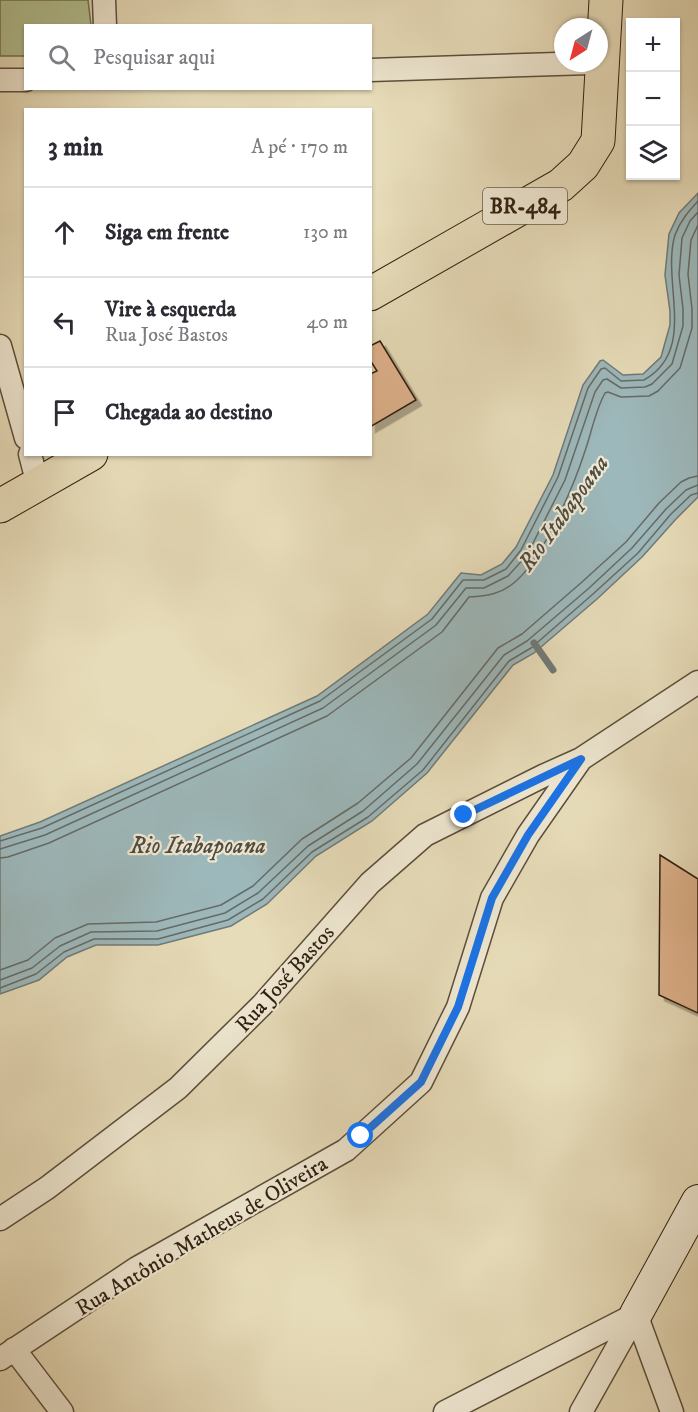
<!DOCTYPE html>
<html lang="pt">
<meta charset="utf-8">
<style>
:root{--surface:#fff;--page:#f7f7f7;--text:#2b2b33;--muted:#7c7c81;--line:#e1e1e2}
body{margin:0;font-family:"IM FELL DW Pica",serif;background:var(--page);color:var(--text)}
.controls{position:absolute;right:18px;top:18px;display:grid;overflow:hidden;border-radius:0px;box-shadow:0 2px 4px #0004}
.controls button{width:54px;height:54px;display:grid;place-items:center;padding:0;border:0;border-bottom:2px solid var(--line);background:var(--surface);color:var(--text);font:30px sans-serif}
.compass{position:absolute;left:554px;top:18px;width:54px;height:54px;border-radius:50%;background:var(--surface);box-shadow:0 2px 4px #0004;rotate:216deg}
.stop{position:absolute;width:18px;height:18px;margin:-14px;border:4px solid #1a73e8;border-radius:50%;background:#fff}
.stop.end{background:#1a73e8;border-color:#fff;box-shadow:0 2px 6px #0008}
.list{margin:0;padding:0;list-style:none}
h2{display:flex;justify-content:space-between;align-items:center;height:78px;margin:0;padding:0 24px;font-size:26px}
h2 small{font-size:20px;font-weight:400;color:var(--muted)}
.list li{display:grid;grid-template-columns:39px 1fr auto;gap:18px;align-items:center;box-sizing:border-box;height:90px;padding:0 24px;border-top:2px solid var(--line)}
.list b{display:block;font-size:22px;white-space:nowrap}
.list p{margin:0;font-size:20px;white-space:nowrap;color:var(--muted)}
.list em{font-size:20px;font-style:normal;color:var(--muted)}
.icon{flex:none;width:33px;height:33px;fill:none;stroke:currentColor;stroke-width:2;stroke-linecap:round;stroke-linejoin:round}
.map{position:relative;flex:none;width:698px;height:1412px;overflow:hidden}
.search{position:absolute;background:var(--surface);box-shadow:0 2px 4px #0004;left:24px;top:24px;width:348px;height:66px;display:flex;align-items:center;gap:15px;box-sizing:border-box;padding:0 21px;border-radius:0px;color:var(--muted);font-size:22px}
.panel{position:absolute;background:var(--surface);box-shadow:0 2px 4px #0004;left:24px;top:108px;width:348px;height:348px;border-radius:0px}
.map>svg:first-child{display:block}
.green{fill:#b3c191;stroke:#707051;stroke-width:1.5}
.water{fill:#9db8bb;stroke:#717a77;stroke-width:1.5}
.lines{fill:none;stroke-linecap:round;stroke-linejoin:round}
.shore{stroke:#666b66;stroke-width:1.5}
.stream{stroke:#717a77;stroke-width:7}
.building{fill:#dfb28c;stroke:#2e1e11;stroke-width:1.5;filter:url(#shadow)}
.street-casing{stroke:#5c4e3b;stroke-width:25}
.secondary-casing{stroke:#2e1e11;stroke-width:34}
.primary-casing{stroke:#2e1e11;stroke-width:35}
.street{stroke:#efe8d2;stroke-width:22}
.secondary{stroke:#efe8d2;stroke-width:32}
.primary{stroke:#e7dcb9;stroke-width:33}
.route{stroke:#1a73e8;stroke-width:8}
.labels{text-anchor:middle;stroke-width:4.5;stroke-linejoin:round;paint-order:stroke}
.shield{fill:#efe8d2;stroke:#685b4b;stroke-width:1.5}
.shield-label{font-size:21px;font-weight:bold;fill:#2e1e11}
.street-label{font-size:22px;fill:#2e1e11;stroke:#efe8d2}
.water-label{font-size:24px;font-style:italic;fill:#4f4c44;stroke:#efe8d2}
</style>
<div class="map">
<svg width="698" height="1412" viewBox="0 0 698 1412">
<defs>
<filter id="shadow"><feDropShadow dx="5.5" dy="5.5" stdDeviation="0" flood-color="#0004"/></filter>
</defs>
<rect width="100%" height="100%" fill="#e7dcb9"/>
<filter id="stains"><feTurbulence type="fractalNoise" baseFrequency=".00333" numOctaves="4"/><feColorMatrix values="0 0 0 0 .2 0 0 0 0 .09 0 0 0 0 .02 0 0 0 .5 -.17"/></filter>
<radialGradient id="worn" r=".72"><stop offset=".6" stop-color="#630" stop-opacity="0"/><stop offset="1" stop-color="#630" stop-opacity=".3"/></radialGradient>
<path class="green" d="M 0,0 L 88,0 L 91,25 L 26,26 L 25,56 L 0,56 Z"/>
<path class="water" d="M 698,193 L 698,497 L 676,519 L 642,557 L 597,599 L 534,653 L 513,665 L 427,773 L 372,821 L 316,856 L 267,904 L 231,926 L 158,945 L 96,945 L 67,957 L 39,980 L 0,994 L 0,836 L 40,822 L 317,696 L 428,614 L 461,573 L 481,575 L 502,564 L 516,547 L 553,475 L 583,385 L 600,361 L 603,360 L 623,375 L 643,374 L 661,357 L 670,325 L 670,311 L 665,275 L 669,234 L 679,213 Z"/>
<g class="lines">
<path class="shore" d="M 0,841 L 42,828 L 320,701 L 432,619 L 463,580 L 484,580 L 506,569 L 521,550 L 558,477 L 588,388 L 601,369 L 605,368 L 621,381 L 644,380 C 698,350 661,282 675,235 C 680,221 689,211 698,201
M 0,849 L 45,835 L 323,708 L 436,625 L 466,588 L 484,588 L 508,576 L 527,555 L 565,480 L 595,392 L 603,380 L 607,379 L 621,388 L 645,387 L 652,384 L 672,364 L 683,326 L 683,309 L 679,275 L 682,238 L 690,221 L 698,212
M 0,858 L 8,857 L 49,843 L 327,716 L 442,632 L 469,597 C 487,596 502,594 516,581 C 542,559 573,488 584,454 C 591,435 595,411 605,393 L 608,392 L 621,397 L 649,396 L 658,391 L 680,368 L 692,328 L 692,309 L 688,274 L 691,240 L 698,225
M 0,970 L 28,960 L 55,938 L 88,924 L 156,922 L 221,905 L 253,886 L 302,839 L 358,803 L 411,758 L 498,648 L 522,634 L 582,582 L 626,542 L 659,503 L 681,482 L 689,478 L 698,476
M 0,980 L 32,968 L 60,946 L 91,932 L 157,931 L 225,913 L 258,893 L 308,846 L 363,811 L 417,764 L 504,655 L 527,641 L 588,589 L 632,548 L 666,509 L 686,490 L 698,485
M 0,988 L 36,974 L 64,952 L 94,939 L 158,939 L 228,920 L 263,899 L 312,852 L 368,817 L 423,770 L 509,661 L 531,648 L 593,594 L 638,553 L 671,514 L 691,495 L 698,493"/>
<path class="stream" d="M 534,643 L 553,670"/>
</g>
<path class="building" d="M 380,341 L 416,400 L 370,427 L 370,374 L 377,371 L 370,360 L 370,346 Z
M 660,855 L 698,879 L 698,1013 L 659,995 Z"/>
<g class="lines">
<g class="street-casing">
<path id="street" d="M 104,0 L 105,26
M 370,70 L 590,63
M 0,80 L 26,80
M 0,346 L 26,438
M 30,454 L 38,485
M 0,1219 L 47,1188 L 178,1088 L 262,1005 L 370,883 L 425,835 L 543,776 L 581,759 L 698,682
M 636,1314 L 672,1412
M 14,1349 L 62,1412
M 0,1359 L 137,1268 L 346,1150 L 421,1082 L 458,1007 L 492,898 L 528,835 L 581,759
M 445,1412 L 636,1314
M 581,1412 L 636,1314"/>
</g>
<g class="secondary-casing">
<path id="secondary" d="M 636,1314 L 698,1201"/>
</g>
<g class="primary-casing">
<path id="primary" d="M 370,294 L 561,185 L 583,165 L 598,141 L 606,0
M 0,506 L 91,454"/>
</g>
<use href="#street" class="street"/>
<use href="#secondary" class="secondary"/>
<use href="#primary" class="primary"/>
</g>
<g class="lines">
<path class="route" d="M 361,1136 L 421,1082 L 458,1007 L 492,898 L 528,835 L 581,759 L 464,815"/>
</g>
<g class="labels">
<rect class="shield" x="483" y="188" width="84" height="36" rx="4.5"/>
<g class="shield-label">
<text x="525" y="213">BR-484</text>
</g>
<g class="street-label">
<text transform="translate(284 978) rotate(-48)" y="8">Rua José Bastos</text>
<text transform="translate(201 1235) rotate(-31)" y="8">Rua Antônio Matheus de Oliveira</text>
</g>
<g class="water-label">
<text transform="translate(563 513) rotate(-54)" y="8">Rio Itabapoana</text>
<text x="198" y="853">Rio Itabapoana</text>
</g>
</g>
<rect width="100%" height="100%" filter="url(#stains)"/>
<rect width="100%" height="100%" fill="url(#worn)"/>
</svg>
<div class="controls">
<button>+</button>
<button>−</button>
<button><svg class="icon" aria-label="layers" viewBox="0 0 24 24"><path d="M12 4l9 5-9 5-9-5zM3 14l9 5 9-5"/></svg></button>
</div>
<svg class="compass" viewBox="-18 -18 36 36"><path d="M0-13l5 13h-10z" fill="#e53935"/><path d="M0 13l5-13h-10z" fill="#7c7c81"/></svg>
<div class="stop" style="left:361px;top:1136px"></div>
<div class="stop end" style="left:464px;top:815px"></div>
<div class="search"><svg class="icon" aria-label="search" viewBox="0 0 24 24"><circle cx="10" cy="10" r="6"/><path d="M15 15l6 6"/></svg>Pesquisar aqui</div>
<section class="panel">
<h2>3 min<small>A pé · 170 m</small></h2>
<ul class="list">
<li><svg class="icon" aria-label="ahead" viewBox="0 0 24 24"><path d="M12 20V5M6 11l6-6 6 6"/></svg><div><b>Siga em frente</b></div><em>130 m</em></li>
<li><svg class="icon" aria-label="left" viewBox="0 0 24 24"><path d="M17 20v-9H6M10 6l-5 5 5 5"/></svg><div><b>Vire à esquerda</b><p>Rua José Bastos</p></div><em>40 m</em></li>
<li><svg class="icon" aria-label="arrive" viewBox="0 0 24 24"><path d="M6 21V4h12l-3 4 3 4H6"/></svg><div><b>Chegada ao destino</b></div></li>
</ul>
</section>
</div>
